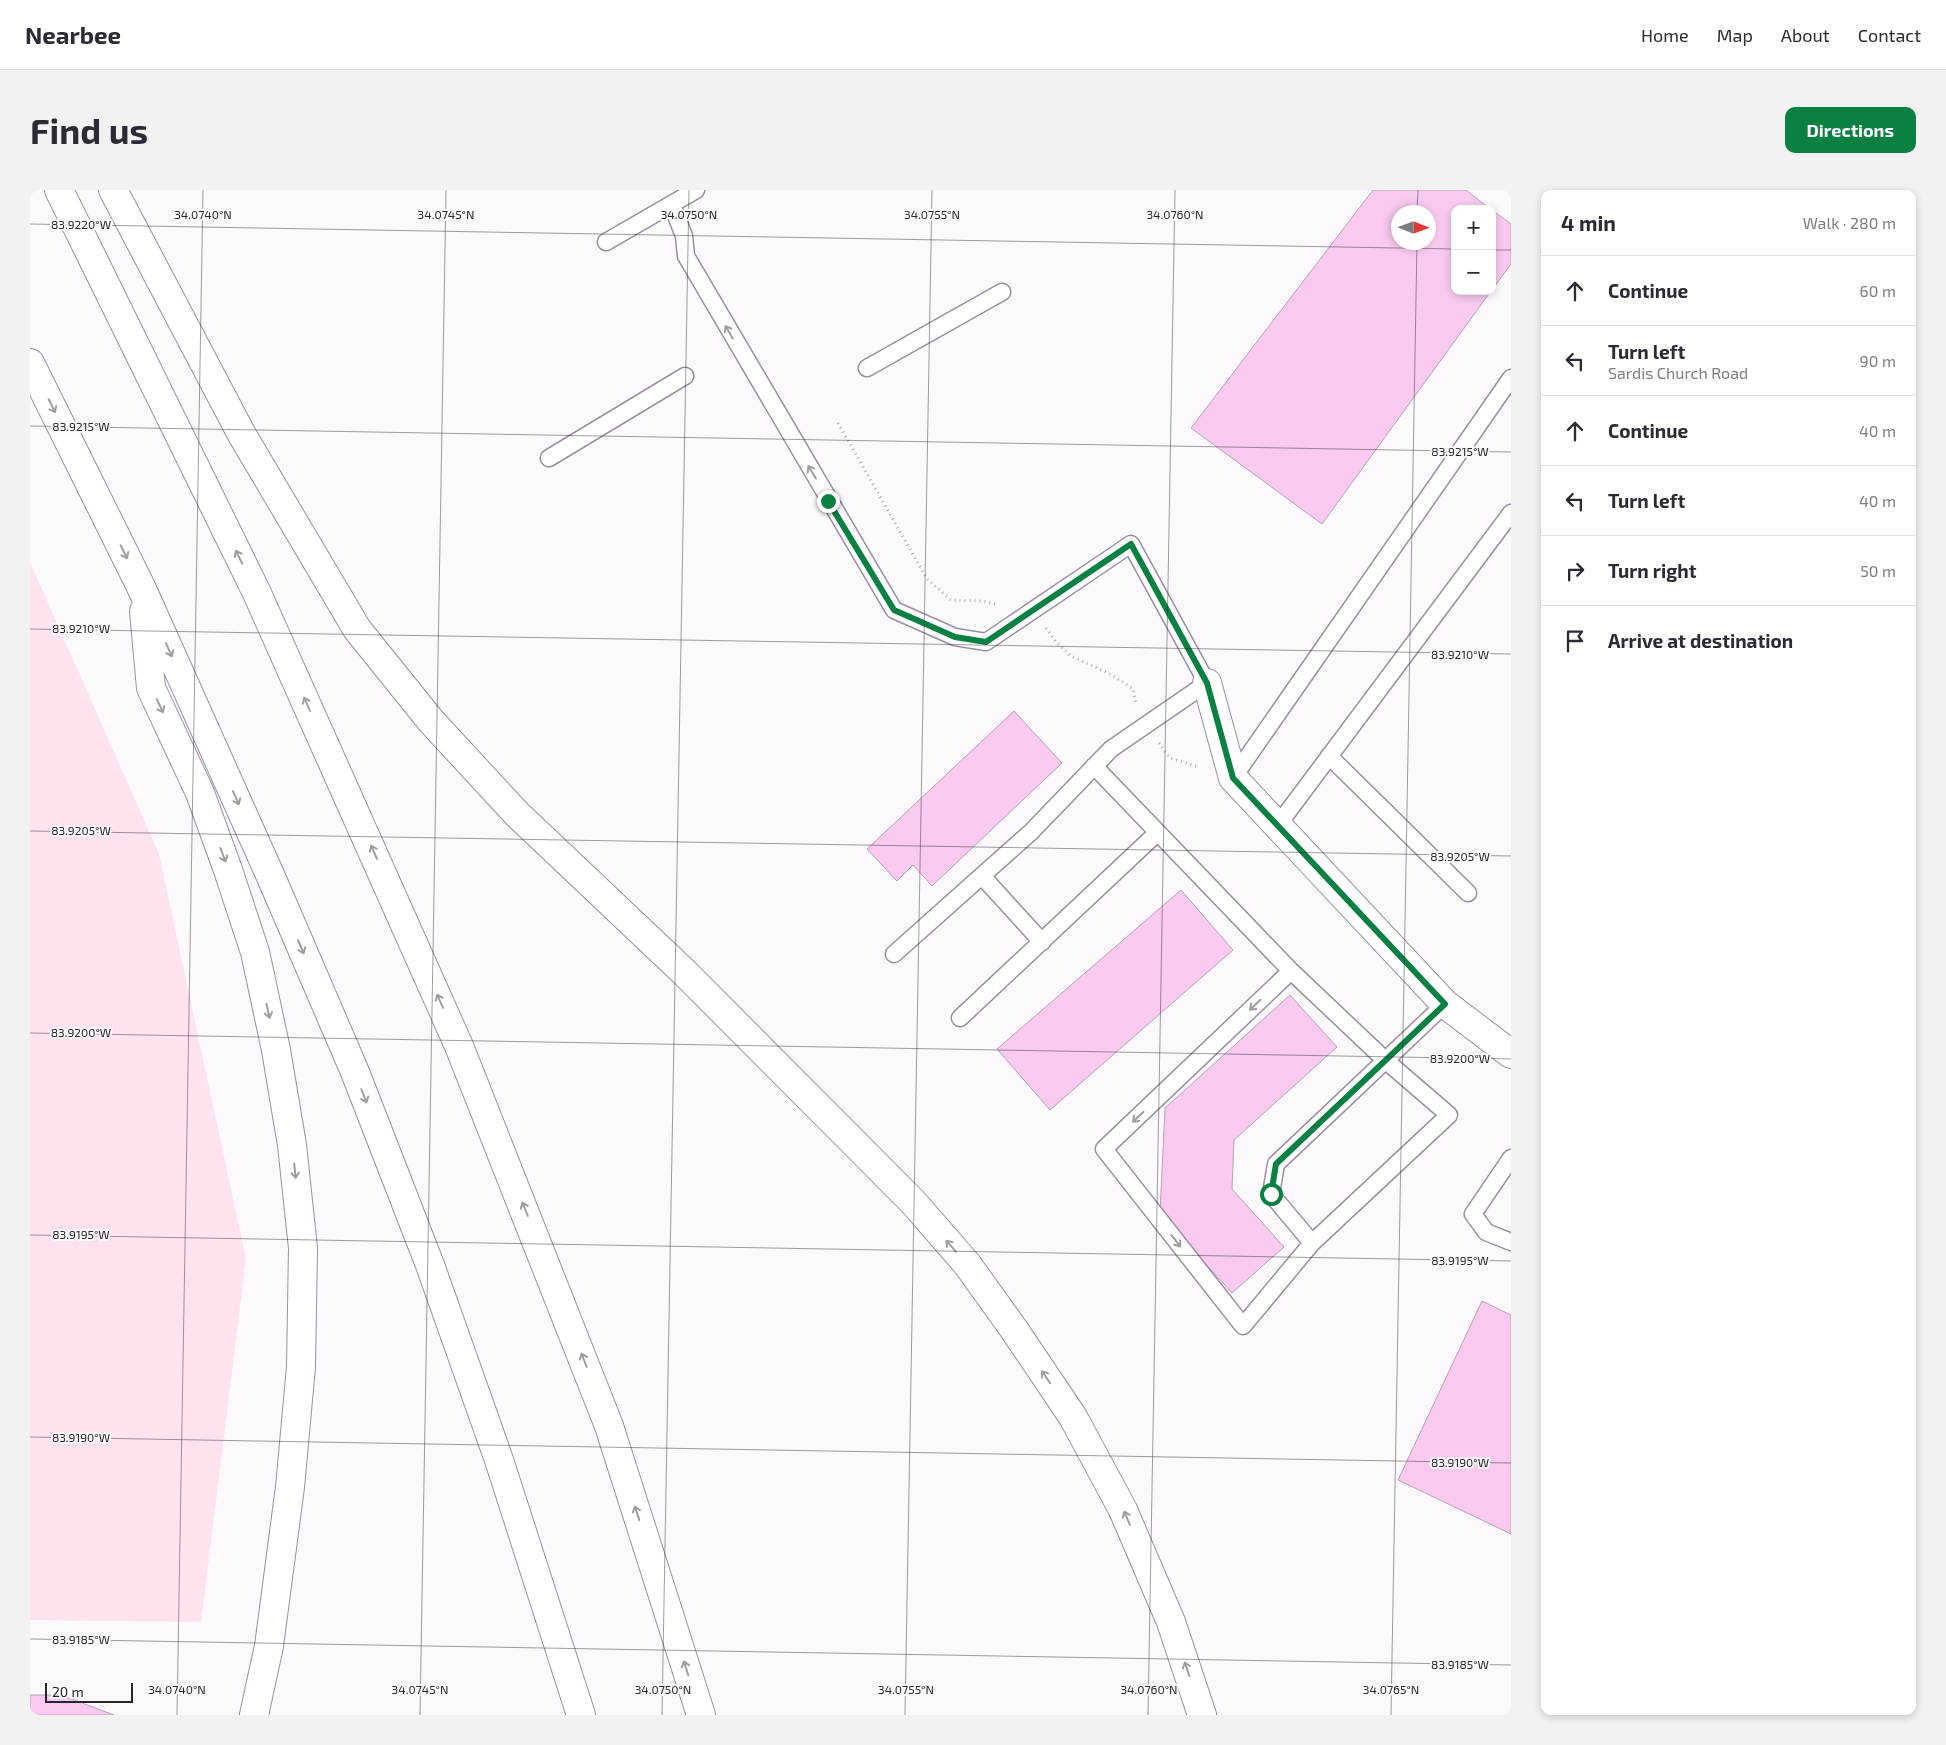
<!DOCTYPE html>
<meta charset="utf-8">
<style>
:root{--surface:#fff;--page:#f2f2f3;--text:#2b2b33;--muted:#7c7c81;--line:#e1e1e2;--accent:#0b8043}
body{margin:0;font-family:"Exo 2",sans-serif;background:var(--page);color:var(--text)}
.controls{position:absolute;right:15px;top:15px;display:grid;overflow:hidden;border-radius:10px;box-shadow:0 2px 8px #0003}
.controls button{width:45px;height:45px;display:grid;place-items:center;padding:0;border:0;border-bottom:1px solid var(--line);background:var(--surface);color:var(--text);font:25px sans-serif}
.compass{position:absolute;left:1361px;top:15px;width:45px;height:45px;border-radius:50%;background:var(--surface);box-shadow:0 2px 8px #0003;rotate:91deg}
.scale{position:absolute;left:15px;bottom:12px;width:88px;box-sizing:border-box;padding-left:5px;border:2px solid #2a252d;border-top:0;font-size:14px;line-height:18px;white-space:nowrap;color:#2a252d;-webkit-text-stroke:4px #fcf9fd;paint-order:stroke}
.stop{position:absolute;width:15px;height:15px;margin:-11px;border:4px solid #0b8043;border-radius:50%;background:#fff}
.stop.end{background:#0b8043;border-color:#fff;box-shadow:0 1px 5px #0008}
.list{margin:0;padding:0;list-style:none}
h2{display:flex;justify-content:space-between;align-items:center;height:65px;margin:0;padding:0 20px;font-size:21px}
h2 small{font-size:16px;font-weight:400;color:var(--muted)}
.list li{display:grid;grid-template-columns:32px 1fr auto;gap:15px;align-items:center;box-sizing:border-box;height:70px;padding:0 20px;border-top:1px solid var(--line)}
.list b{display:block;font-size:19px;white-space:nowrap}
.list p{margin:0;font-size:16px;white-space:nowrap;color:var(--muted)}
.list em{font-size:16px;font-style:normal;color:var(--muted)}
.icon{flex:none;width:28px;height:28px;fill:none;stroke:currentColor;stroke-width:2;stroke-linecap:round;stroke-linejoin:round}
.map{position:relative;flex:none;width:1481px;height:1525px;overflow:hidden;border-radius:10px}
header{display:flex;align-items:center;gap:30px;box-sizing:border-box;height:70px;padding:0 25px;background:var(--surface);border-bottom:1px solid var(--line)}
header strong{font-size:24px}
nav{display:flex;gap:28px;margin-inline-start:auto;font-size:18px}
.intro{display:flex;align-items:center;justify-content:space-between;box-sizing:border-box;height:120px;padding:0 30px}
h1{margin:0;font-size:35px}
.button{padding:12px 22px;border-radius:10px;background:var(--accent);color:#fff;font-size:18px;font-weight:700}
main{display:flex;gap:30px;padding:0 30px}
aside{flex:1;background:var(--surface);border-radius:10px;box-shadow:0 2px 8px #0003}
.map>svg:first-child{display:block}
.green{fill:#fee3ee}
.building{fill:#f9c9ef;stroke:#b7a3b2;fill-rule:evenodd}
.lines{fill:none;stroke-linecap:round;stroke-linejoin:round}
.service-casing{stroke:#9b8ea1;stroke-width:19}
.minor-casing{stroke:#9b8ea1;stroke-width:30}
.motorway-casing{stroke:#9b8ea1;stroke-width:30}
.path{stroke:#aeabb0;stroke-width:3;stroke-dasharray:1 4;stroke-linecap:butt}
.service{stroke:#fff;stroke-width:16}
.minor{stroke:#fff;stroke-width:28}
.motorway{stroke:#fff;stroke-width:28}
.oneway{stroke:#9f9da0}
.route{stroke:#0b8043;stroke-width:6}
.ticks{fill:none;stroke:#2a252d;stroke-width:1;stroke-opacity:0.45}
.ticks-label{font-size:12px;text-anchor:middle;fill:#2a252d;stroke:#fcf9fd;stroke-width:4;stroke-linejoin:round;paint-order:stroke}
</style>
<header>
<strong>Nearbee</strong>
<nav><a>Home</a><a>Map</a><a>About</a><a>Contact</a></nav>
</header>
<div class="intro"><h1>Find us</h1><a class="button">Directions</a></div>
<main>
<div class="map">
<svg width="1481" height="1525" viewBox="0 0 1481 1525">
<rect width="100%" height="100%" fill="#fcf9fd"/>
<path class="green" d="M 0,372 L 129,664 L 216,1069 L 171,1432 L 0,1430 Z"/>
<path class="building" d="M 1343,0 L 1436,0 L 1460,19 L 1425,19 L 1425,101 L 1461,101 L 1292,334 L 1161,238 ZM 1368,22 L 1398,22 L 1398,52 L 1368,52 Z
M 1462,20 L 1481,34 L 1481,74 L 1462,100 Z
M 984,521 L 1032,573 L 902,696 L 883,675 L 867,691 L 837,659 Z
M 1151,700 L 1203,760 L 1020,920 L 967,859 Z
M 1260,805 L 1307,857 L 1204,950 L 1202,999 L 1254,1057 L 1202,1103 L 1130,1023 L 1135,918 Z
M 1452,1111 L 1481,1125 L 1481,1344 L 1368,1290 Z
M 0,1505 L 31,1505 L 84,1525 L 0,1525 Z"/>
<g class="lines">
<g class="service-casing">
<path id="service" d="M 642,15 L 654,46 L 656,66 L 864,420 L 925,447 L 956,452 L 1101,354 L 1177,493 L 1081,559 L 1001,642 L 864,764
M 576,52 L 666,0
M 837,178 L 972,102
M 519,268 L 655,186
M 1299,566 L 1438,703
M 1064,576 L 1261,781 L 1355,870 L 1419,925 L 1282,1053 L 1241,1004 L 1246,974 L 1415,814
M 1203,588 L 1481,188
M 1248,635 L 1481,323
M 952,686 L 1012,752
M 1261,781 L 1074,959 L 1213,1136 L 1282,1053
M 930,828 L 1127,643
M 1481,968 L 1443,1024 L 1456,1042 L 1481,1052"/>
</g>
<g class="minor-casing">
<path id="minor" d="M 1177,493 L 1203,588 L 1415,814 L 1481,864"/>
</g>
<g class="motorway-casing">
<path id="motorway" d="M 29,0 L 226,401 L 429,856 L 579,1236 L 671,1525
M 83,0 L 211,243 L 327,439 L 401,531 L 487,624 L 655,783 L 883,1012 L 937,1074 L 983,1138 L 1043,1227 L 1093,1320 L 1141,1432 L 1172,1525
M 0,173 L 112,399 L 241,687 L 325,882 L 400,1075 L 469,1270 L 551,1525
M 114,421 L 121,498 L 170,603 L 198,680 L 225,762 L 246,860 L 262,955 L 273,1058 L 271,1177 L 260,1297 L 239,1456 L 224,1525"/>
</g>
<path class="path" d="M 808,233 L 897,389 L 921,410 L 953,411 L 969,415
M 1016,438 L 1026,452 L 1041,466 L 1082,485 L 1103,499 L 1106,514
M 1129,553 L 1140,568 L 1169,577"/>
<use href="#service" class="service"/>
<use href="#minor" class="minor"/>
<use href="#motorway" class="motorway"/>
</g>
<defs><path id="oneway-shaft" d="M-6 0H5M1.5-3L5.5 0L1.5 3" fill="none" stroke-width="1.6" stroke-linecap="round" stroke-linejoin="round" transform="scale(1.25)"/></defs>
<g class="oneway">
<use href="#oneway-shaft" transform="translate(699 142) rotate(-120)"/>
<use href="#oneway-shaft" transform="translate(22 216) rotate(64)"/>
<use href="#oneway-shaft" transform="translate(782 282) rotate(-121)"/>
<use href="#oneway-shaft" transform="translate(94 362) rotate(64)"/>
<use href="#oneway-shaft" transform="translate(209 367) rotate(-116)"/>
<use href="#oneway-shaft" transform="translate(139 460) rotate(66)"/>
<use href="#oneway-shaft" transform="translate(277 514) rotate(-114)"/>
<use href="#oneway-shaft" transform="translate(130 516) rotate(65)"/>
<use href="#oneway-shaft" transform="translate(206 608) rotate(66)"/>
<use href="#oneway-shaft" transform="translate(344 662) rotate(-114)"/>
<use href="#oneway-shaft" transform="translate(193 665) rotate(69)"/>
<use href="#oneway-shaft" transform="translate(271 757) rotate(67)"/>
<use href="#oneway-shaft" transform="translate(410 811) rotate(-114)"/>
<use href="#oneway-shaft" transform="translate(1225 815) rotate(136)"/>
<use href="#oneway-shaft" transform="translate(238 821) rotate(78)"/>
<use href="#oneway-shaft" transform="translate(334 906) rotate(69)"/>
<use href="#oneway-shaft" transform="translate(1108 927) rotate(136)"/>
<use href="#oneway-shaft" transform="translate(265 981) rotate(84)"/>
<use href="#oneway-shaft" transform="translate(495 1019) rotate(-112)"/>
<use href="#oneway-shaft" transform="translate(1146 1051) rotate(52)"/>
<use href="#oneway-shaft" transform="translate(921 1056) rotate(-131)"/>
<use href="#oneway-shaft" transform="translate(554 1170) rotate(-111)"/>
<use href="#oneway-shaft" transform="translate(1016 1187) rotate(-124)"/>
<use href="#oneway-shaft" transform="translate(607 1323) rotate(-108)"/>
<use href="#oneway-shaft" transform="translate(1097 1328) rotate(-113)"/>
<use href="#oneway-shaft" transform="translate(656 1478) rotate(-107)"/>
<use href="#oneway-shaft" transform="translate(1157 1479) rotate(-109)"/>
</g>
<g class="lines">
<path class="route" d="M 798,311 L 864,420 L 925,447 L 956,452 L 1101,354 L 1177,493 L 1203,588 L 1415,814 L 1246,974 L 1241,1004"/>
</g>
<path class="ticks" d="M 1387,22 L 1388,0M 0,34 L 1425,59M 1462,60 L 1481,60M 0,236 L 1481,262M 0,439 L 1481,464M 0,641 L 1481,666M 0,843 L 1481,869M 0,1045 L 1481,1071M 0,1247 L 1481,1273M 0,1449 L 1481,1475M 147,1525 L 173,0M 390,1525 L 416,0M 632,1525 L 659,0M 875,1525 L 902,0M 1118,1525 L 1145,0M 1361,1525 L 1387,52"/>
<g class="ticks-label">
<text x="173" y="29">34.0740°N</text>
<text x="416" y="29">34.0745°N</text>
<text x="659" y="29">34.0750°N</text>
<text x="902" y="29">34.0755°N</text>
<text x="1145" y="29">34.0760°N</text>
<text x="51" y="39">83.9220°W</text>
<text x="51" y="241">83.9215°W</text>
<text x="1430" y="266">83.9215°W</text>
<text x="51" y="443">83.9210°W</text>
<text x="1430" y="469">83.9210°W</text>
<text x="51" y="645">83.9205°W</text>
<text x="1430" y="671">83.9205°W</text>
<text x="51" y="847">83.9200°W</text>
<text x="1430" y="873">83.9200°W</text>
<text x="51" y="1049">83.9195°W</text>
<text x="1430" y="1075">83.9195°W</text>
<text x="51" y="1252">83.9190°W</text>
<text x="1430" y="1277">83.9190°W</text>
<text x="51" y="1454">83.9185°W</text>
<text x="1430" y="1479">83.9185°W</text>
<text x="147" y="1504">34.0740°N</text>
<text x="390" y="1504">34.0745°N</text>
<text x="633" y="1504">34.0750°N</text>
<text x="876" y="1504">34.0755°N</text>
<text x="1119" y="1504">34.0760°N</text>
<text x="1361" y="1504">34.0765°N</text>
</g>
</svg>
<div class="controls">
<button>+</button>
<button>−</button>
</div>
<svg class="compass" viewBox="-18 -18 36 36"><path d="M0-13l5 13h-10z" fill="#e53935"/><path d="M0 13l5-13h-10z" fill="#7c7c81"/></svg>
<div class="scale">20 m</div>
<div class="stop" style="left:1241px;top:1004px"></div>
<div class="stop end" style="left:798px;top:311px"></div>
</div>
<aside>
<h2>4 min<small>Walk · 280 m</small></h2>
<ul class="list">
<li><svg class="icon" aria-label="ahead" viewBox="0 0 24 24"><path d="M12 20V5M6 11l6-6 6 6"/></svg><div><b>Continue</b></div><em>60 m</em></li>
<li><svg class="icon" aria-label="left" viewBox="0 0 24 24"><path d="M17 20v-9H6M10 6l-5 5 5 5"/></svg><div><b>Turn left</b><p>Sardis Church Road</p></div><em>90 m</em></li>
<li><svg class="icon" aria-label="ahead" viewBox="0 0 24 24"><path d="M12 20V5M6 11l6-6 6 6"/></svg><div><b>Continue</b></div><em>40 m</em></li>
<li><svg class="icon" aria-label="left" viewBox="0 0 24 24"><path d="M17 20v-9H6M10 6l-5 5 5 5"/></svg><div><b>Turn left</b></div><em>40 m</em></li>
<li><svg class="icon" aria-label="right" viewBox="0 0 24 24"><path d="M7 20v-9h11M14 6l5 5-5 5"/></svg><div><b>Turn right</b></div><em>50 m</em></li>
<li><svg class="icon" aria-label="arrive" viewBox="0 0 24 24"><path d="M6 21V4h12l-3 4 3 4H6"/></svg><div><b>Arrive at destination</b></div></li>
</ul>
</aside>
</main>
